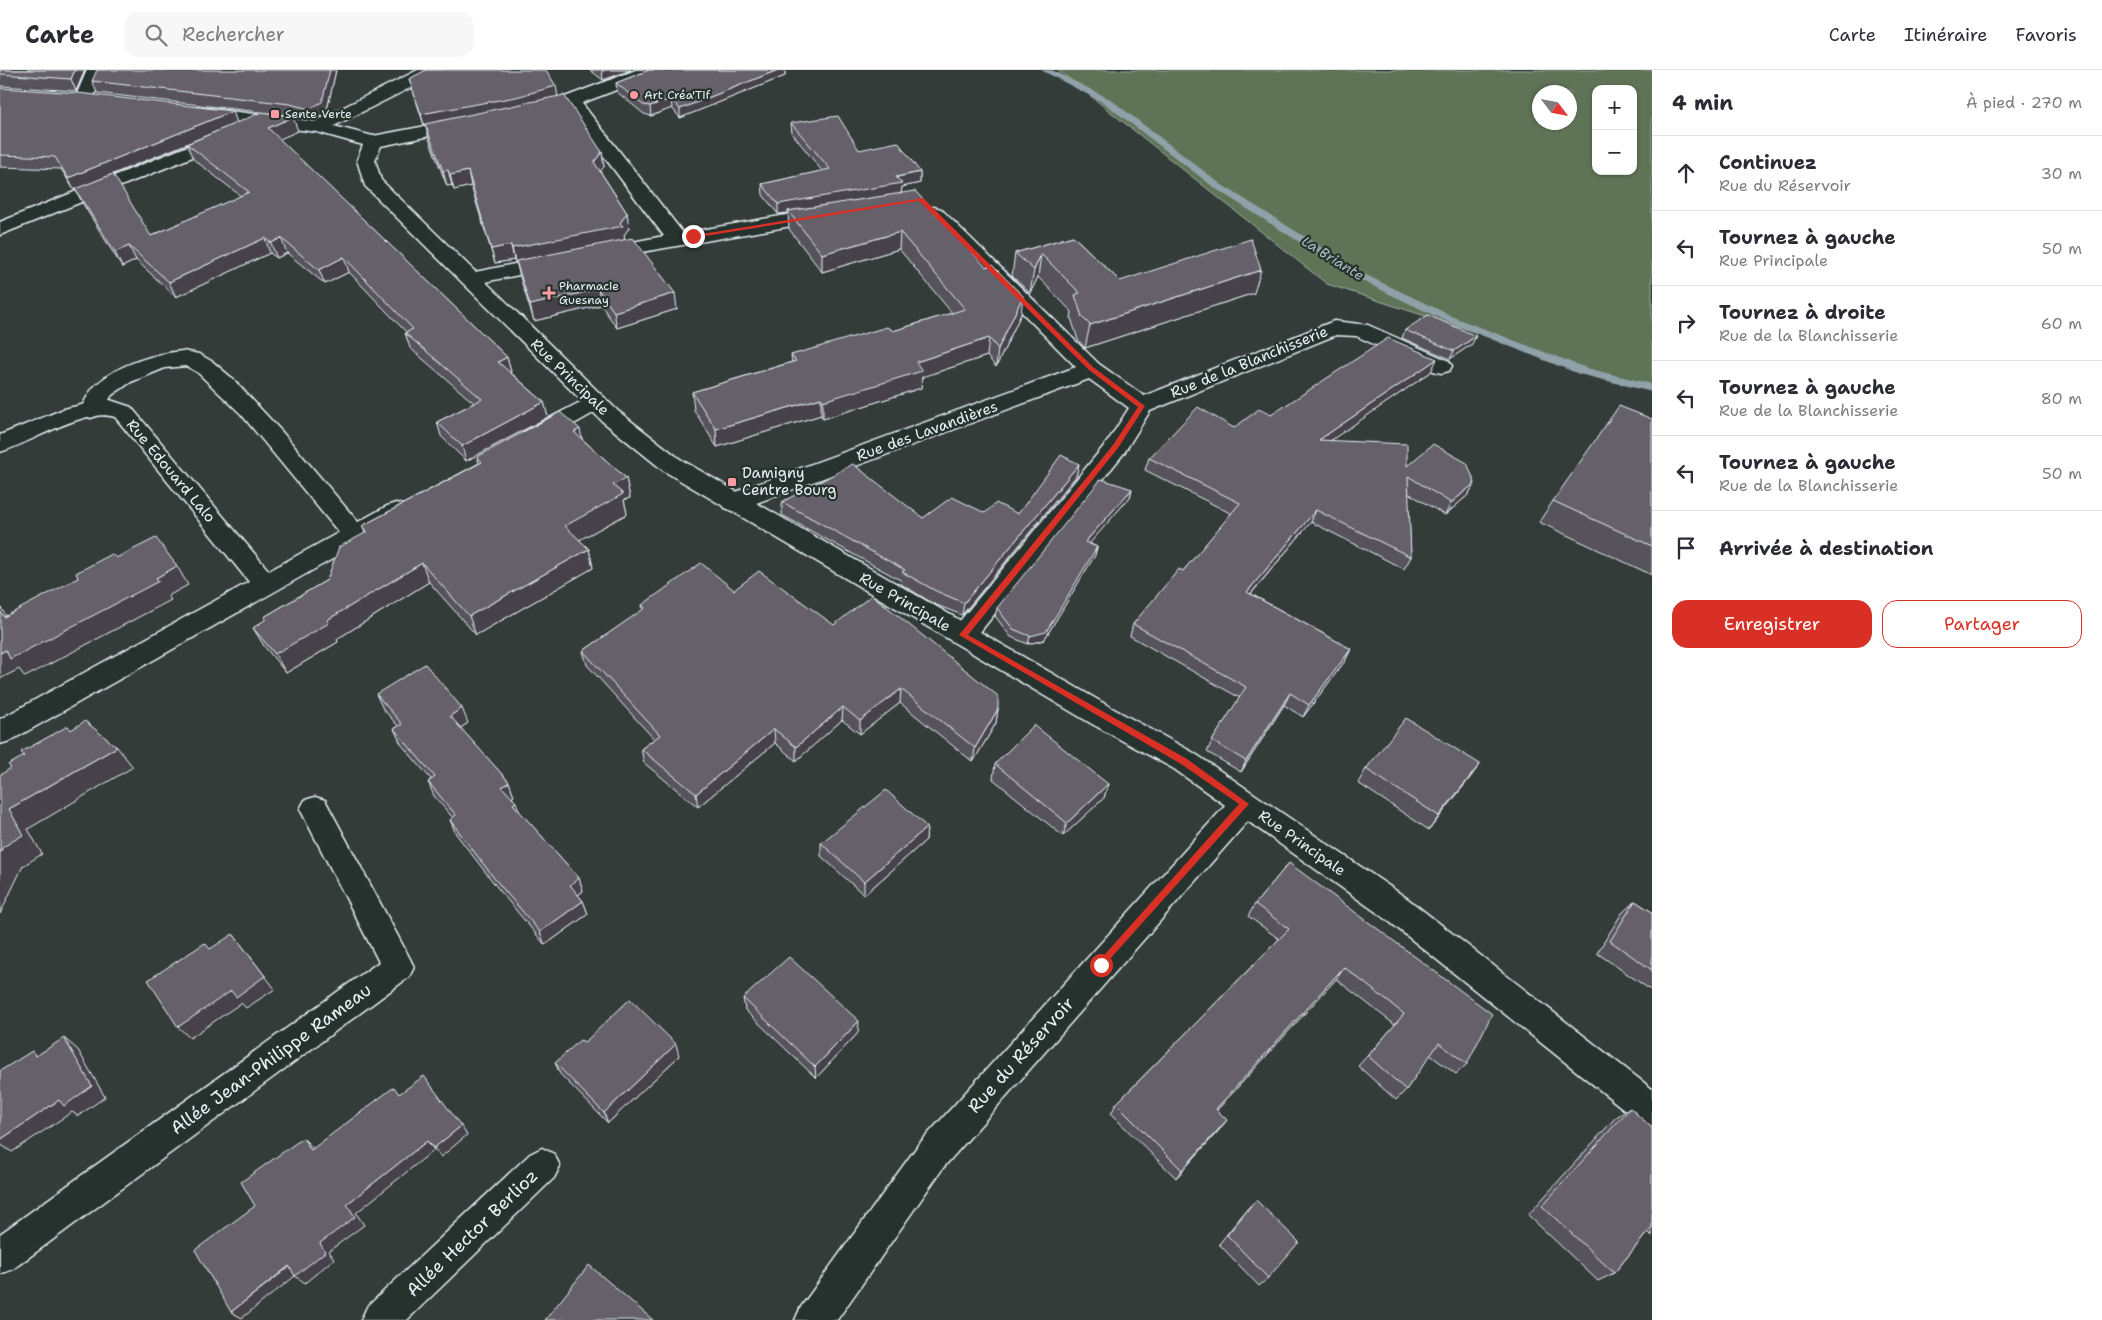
<!DOCTYPE html>
<html lang="fr">
<meta charset="utf-8">
<style>
:root{--surface:#fff;--page:#f7f7f7;--text:#2b2b33;--muted:#7c7c81;--line:#e1e1e2;--accent:#d93025}
body{margin:0;font-family:"Shantell Sans",sans-serif;background:var(--page);color:var(--text)}
.controls{position:absolute;right:15px;top:15px;display:grid;overflow:hidden;border-radius:10px;box-shadow:0 1px 4px #0004}
.controls button{width:45px;height:45px;display:grid;place-items:center;padding:0;border:0;border-bottom:1px solid var(--line);background:var(--surface);color:var(--text);font:25px sans-serif}
.compass{position:absolute;left:1532px;top:15px;width:45px;height:45px;border-radius:50%;background:var(--surface);box-shadow:0 1px 4px #0004;rotate:122deg}
.stop{position:absolute;width:15px;height:15px;margin:-11px;border:4px solid #d93025;border-radius:50%;background:#fff}
.stop.end{background:#d93025;border-color:#fff;box-shadow:0 1px 5px #0008}
.list{margin:0;padding:0;list-style:none}
h2{display:flex;justify-content:space-between;align-items:center;height:65px;margin:0;padding:0 20px;font-size:21px}
h2 small{font-size:16px;font-weight:400;color:var(--muted)}
.list li{display:grid;grid-template-columns:32px 1fr auto;gap:15px;align-items:center;box-sizing:border-box;height:75px;padding:0 20px;border-top:1px solid var(--line)}
.list b{display:block;font-size:19px;white-space:nowrap}
.list p{margin:0;font-size:16px;white-space:nowrap;color:var(--muted)}
.list em{font-size:16px;font-style:normal;color:var(--muted)}
.actions{display:flex;gap:10px;padding:15px 20px}
.actions a{flex:1;padding:11px 0;border:1px solid var(--accent);border-radius:15px;text-align:center;font-size:18px;color:var(--accent)}
.actions .main{background:var(--accent);color:#fff}
.icon{flex:none;width:28px;height:28px;fill:none;stroke:currentColor;stroke-width:2;stroke-linecap:round;stroke-linejoin:round}
.map{position:relative;flex:none;width:1652px;height:1250px;overflow:hidden}
header{display:flex;align-items:center;gap:30px;box-sizing:border-box;height:70px;padding:0 25px;background:var(--surface);border-bottom:1px solid var(--line)}
header strong{font-size:24px}
nav{display:flex;gap:28px;margin-inline-start:auto;font-size:18px}
.search{width:350px;height:45px;background:var(--page);display:flex;align-items:center;gap:12px;box-sizing:border-box;padding:0 18px;border-radius:15px;color:var(--muted);font-size:19px}
main{display:flex}
aside{flex:1;background:var(--surface)}
.map>svg:first-child{display:block}
.green{fill:#5e7356;stroke:#a3b2a7;fill-rule:evenodd}
.lines{fill:none;stroke-linecap:round;stroke-linejoin:round}
.stream{fill:#90a1a9;fill-rule:evenodd}
.lane-casing{stroke:#e8f1f8;stroke-width:3}
.street-casing{stroke:#e8f1f8;stroke-width:3}
.secondary-casing{stroke:#e8f1f8;stroke-width:3}
.lane{fill:#26332d;fill-rule:evenodd}
.street{fill:#26332d;fill-rule:evenodd}
.secondary{fill:#26332d;fill-rule:evenodd}
.wall{fill:#57535b;stroke:#e8f1f8;fill-rule:evenodd}
.shaded-wall{fill:#47434a;stroke:#e8f1f8}
.building{fill:#65606a;stroke:#e8f1f8}
.route{fill:#d93025}
.poi-dot{fill:#ff9aa2;stroke:#26332d;stroke-width:2}
.labels{text-anchor:middle;stroke-width:4.5;stroke-linejoin:round;paint-order:stroke}
.far-poi-label{font-size:12px;fill:#e8f1f8;stroke:#26332d;text-anchor:start}
.far-water-label{font-size:14px;font-style:italic;fill:#aebcc3;stroke:#26332d}
.street-label{font-size:15px;fill:#e8f1f8;stroke:#26332d}
.poi-label{font-size:15px;fill:#e8f1f8;stroke:#26332d;text-anchor:start}
.near-street-label{font-size:18px;fill:#e8f1f8;stroke:#26332d}
</style>
<header>
<strong>Carte</strong>
<div class="search"><svg class="icon" aria-label="search" viewBox="0 0 24 24"><circle cx="10" cy="10" r="6"/><path d="M15 15l6 6"/></svg>Rechercher</div>
<nav><a>Carte</a><a>Itinéraire</a><a>Favoris</a></nav>
</header>
<main>
<div class="map">
<svg width="1652" height="1250" viewBox="0 0 1652 1250">
<rect width="100%" height="100%" fill="#333c39"/>
<filter id="ink" filterUnits="userSpaceOnUse"><feTurbulence type="fractalNoise" baseFrequency=".02" numOctaves="2"/><feDisplacementMap in="SourceGraphic" scale="10" xChannelSelector="R" yChannelSelector="G"/><feConvolveMatrix kernelMatrix="1 2 1 2 8 2 1 2 1" color-interpolation-filters="sRGB"/></filter>
<g filter="url(#ink)">
<path class="green" d="M 1058,0 L 1652,0 L 1652,320 L 1327,214 ZM 1596,19 L 1633,19 L 1633,101 L 1596,101 ZM 1540,22 L 1570,22 L 1570,52 L 1540,52 Z"/>
<g class="lines">
<path class="stream" d="M 1041,0 L 1052,0 L 1110,29 L 1222,115 L 1364,204 L 1456,248 L 1586,298 L 1652,314 L 1652,322 L 1579,304 L 1448,252 L 1356,208 L 1216,119 L 1104,33 Z"/>
<g class="lane-casing">
<path id="lane" d="M 182,281 L 199,284 L 213,292 L 233,309 L 282,362 L 363,458 L 366,464 L 363,470 L 354,473 L 345,470 L 241,344 L 197,302 L 186,296 L 165,298 L 131,312 L 112,325 L 99,345 L 91,348 L 83,345 L 80,340 C 85,331 90,320 97,314 C 119,294 154,284 182,281 Z"/>
</g>
<g class="street-casing">
<path id="street" d="M 87,0 L 105,0 L 93,28 L 90,32 L 78,32 L 75,28 Z
M 418,0 L 441,0 L 438,4 L 324,61 L 312,61 L 309,57 L 312,53 Z
M 571,26 L 577,27 L 683,163 L 826,138 L 833,140 L 836,144 L 833,148 L 826,150 L 602,189 L 595,187 L 592,183 L 595,179 L 664,166 L 562,31 L 565,27 Z
M 225,61 L 232,63 L 234,67 L 232,71 L 0,165 L 0,152 Z
M 934,137 L 941,139 L 1099,294 L 1144,326 L 1334,251 L 1368,255 L 1449,291 L 1452,296 L 1449,301 L 1441,303 L 1433,301 L 1356,266 L 1336,265 L 1150,341 L 1124,383 L 972,572 L 963,575 L 954,572 L 950,565 L 954,558 L 1108,371 L 1129,338 L 1089,309 L 743,438 L 734,441 L 725,438 L 722,432 L 725,426 L 1076,297 L 927,147 L 924,143 L 927,139 Z
M 555,186 L 562,188 L 565,192 L 562,196 L 470,215 L 463,213 L 460,209 L 463,205 L 470,203 Z
M 596,324 L 604,327 L 607,332 L 604,337 L 542,372 L 534,374 L 526,372 L 522,366 L 526,360 Z
M 107,329 L 131,337 L 269,501 L 387,436 L 396,433 L 405,436 L 408,442 L 405,448 L 10,671 L 0,674 L 0,649 L 249,512 L 115,347 C 83,337 32,373 0,382 L 0,365 L 64,339 Z
M 1245,722 L 1255,725 L 1260,734 L 1255,743 L 943,1098 L 837,1250 L 795,1250 L 801,1237 L 919,1074 L 1235,725 Z
M 315,727 L 325,730 L 409,887 L 414,897 L 409,907 L 13,1199 L 0,1204 L 0,1164 L 379,892 L 300,739 L 305,730 Z
M 542,1078 L 554,1084 L 560,1096 L 554,1108 L 407,1250 L 361,1250 L 367,1237 L 530,1084 Z"/>
</g>
<g class="secondary-casing">
<path id="secondary" d="M 636,0 L 661,0 L 658,4 L 577,35 L 532,46 L 526,45 L 523,41 L 526,37 L 565,27 Z
M 198,37 L 318,52 L 373,66 L 463,49 L 469,50 L 472,54 L 469,58 L 381,76 L 375,90 L 381,110 L 618,341 L 680,389 L 1112,638 L 1194,683 L 1408,829 L 1652,1019 L 1652,1057 L 1640,1052 L 1386,849 L 1174,699 L 1092,654 L 664,401 L 602,351 L 365,116 L 357,90 L 363,75 L 317,62 L 192,46 L 189,42 L 192,38 Z"/>
</g>
<use href="#lane" class="lane"/>
<use href="#street" class="street"/>
<use href="#secondary" class="secondary"/>
</g>
<path class="wall" d="M 0,0 L 85,0 L 76,21 L 0,16 Z
M 336,0 L 326,44 L 313,50 L 294,46 L 97,23 L 92,11 Z
M 590,0 L 631,0 L 603,10 Z
M 649,0 L 785,0 L 785,6 L 680,48 L 672,38 L 651,46 L 644,44 L 617,22 L 616,13 Z
M 409,9 L 558,26 L 602,82 L 604,97 L 600,101 L 627,143 L 629,158 L 624,165 L 625,170 L 677,239 L 617,258 L 601,235 L 534,251 L 520,207 L 516,192 L 515,192 L 514,190 L 495,193 L 471,116 L 454,120 L 452,115 L 447,116 L 429,69 L 425,54 L 424,55 Z
M 0,18 L 237,53 L 298,61 L 279,69 L 507,287 L 511,302 L 510,302 L 544,332 L 548,347 L 466,391 L 441,366 L 437,352 L 474,333 L 410,278 L 405,263 L 407,263 L 349,202 L 325,214 L 287,183 L 277,188 L 270,183 L 176,227 L 136,190 L 122,197 L 83,134 L 75,119 L 74,120 L 61,99 L 0,97 ZM 231,56 L 187,74 L 193,89 L 241,126 L 151,166 L 86,115 Z
M 791,53 L 859,80 L 920,102 L 920,113 L 902,117 L 901,123 L 1021,244 L 996,297 L 987,286 L 922,307 L 921,318 L 823,349 L 821,345 L 717,377 L 694,340 L 692,322 L 792,292 L 791,285 L 893,261 L 952,243 L 899,179 L 822,202 L 789,159 L 788,143 L 778,144 L 763,125 L 762,114 L 822,101 L 792,63 Z
M 1073,166 L 1120,211 L 1254,223 L 1085,278 L 1078,270 L 1071,248 L 1072,242 L 1038,207 L 1030,223 L 1012,206 L 1015,183 Z
M 1405,260 L 1472,274 L 1450,289 L 1402,268 Z
M 1431,302 L 1331,370 L 1407,396 L 1475,413 L 1468,425 L 1445,445 L 1408,423 L 1411,487 L 1404,499 L 1311,452 L 1251,524 L 1351,579 L 1345,591 L 1303,647 L 1284,635 L 1241,702 L 1207,682 L 1212,671 L 1240,628 L 1130,566 L 1133,554 L 1183,501 L 1232,444 L 1145,400 L 1149,388 L 1271,345 Z
M 1652,349 L 1652,505 L 1539,452 L 1553,431 Z
M 582,369 L 626,408 L 630,428 L 624,430 L 627,444 L 579,470 L 589,479 L 593,498 L 476,565 L 429,512 L 337,569 L 338,572 L 286,603 L 264,576 L 253,558 L 266,550 L 264,547 L 327,510 L 365,463 L 362,456 L 479,393 L 477,387 Z
M 1079,394 L 1076,406 L 962,545 L 934,534 L 901,514 L 902,511 L 782,445 L 782,432 L 923,448 L 985,443 L 1018,444 Z
M 1132,419 L 1130,427 L 1089,473 L 1097,477 L 1095,485 L 1044,570 L 1028,574 L 1011,567 L 995,546 L 997,538 Z
M 734,520 L 834,555 L 998,639 L 996,653 L 973,692 L 900,633 L 860,664 L 842,650 L 796,691 L 775,673 L 698,737 L 644,693 L 641,679 L 654,669 L 587,595 L 583,581 L 643,540 L 642,535 Z
M 376,624 L 468,653 L 460,658 L 509,712 L 514,726 L 512,727 L 519,741 L 579,808 L 583,821 L 578,825 L 583,831 L 588,844 L 545,875 L 500,821 L 456,764 L 450,750 L 453,748 L 434,726 L 428,712 L 431,709 L 401,674 L 394,659 L 398,656 L 383,639 Z
M 995,694 L 1108,714 L 1104,728 L 1063,766 L 993,709 Z
M 1480,694 L 1429,760 L 1358,713 L 1366,699 Z
M 927,757 L 926,770 L 864,825 L 821,786 L 821,773 Z
M 1289,793 L 1467,994 L 1456,1004 L 1430,985 L 1406,1020 L 1396,1030 L 1358,996 L 1395,955 L 1336,909 L 1217,1040 L 1220,1059 L 1176,1108 L 1111,1044 L 1116,1034 L 1279,869 L 1248,846 L 1255,834 Z
M 1635,831 L 1652,842 L 1652,921 L 1597,883 L 1622,843 Z
M 743,928 L 858,963 L 816,1008 L 745,940 Z
M 679,986 L 608,1053 L 560,1004 L 555,993 Z
M 1630,1038 L 1652,1058 L 1652,1166 L 1648,1162 L 1614,1203 L 1598,1211 L 1528,1145 L 1615,1048 Z
M 1256,1130 L 1268,1208 L 1259,1216 L 1219,1174 L 1247,1139 Z"/>
<path class="shaded-wall" d="M 75,0 L 85,0 L 76,21 L 71,9 Z
M 330,0 L 336,0 L 326,44 L 313,50 L 309,39 Z
M 606,0 L 631,0 L 603,10 L 602,1 Z
M 778,0 L 785,0 L 785,6 L 680,48 L 680,39 Z
M 556,16 L 558,27 L 519,37 L 424,55 L 421,44 Z
M 671,29 L 672,38 L 651,46 L 650,36 Z
M 233,41 L 237,53 L 74,120 L 68,108 Z
M 293,47 L 298,61 L 273,72 L 268,58 Z
M 602,82 L 604,97 L 596,106 L 594,92 Z
M 448,100 L 452,115 L 447,116 L 443,101 Z
M 468,101 L 471,116 L 454,120 L 450,105 Z
M 920,102 L 920,113 L 902,117 L 901,124 L 788,141 L 788,143 L 778,144 L 778,134 Z
M 627,143 L 629,158 L 624,165 L 625,171 L 515,192 L 512,178 L 620,153 Z
M 900,162 L 899,179 L 822,202 L 822,184 Z
M 265,168 L 270,183 L 176,227 L 169,212 Z
M 281,168 L 287,183 L 277,188 L 271,173 Z
M 511,175 L 514,190 L 495,193 L 491,179 Z
M 129,176 L 136,190 L 122,197 L 115,182 Z
M 1041,184 L 1038,207 L 1030,223 L 1034,200 Z
M 344,187 L 349,202 L 325,214 L 319,200 Z
M 1261,200 L 1254,223 L 1085,278 L 1090,255 Z
M 598,219 L 601,235 L 534,251 L 530,235 Z
M 675,223 L 677,239 L 617,258 L 614,242 Z
M 1023,226 L 1021,244 L 996,297 L 998,279 Z
M 1476,266 L 1472,274 L 1450,289 L 1454,281 Z
M 989,268 L 987,286 L 922,307 L 921,318 L 823,349 L 823,331 L 916,292 Z
M 507,287 L 511,302 L 502,306 L 498,292 Z
M 1437,289 L 1431,302 L 1314,382 L 1319,370 Z
M 821,328 L 821,345 L 717,377 L 716,359 Z
M 544,332 L 548,347 L 466,391 L 462,376 Z
M 580,359 L 584,379 L 574,362 Z
M 1079,394 L 1076,406 L 962,545 L 964,533 Z
M 626,408 L 630,428 L 624,430 L 627,444 L 570,475 L 565,456 L 613,415 Z
M 1475,413 L 1468,425 L 1445,445 L 1451,433 Z
M 1132,419 L 1130,427 L 1084,480 L 1085,472 Z
M 1316,440 L 1311,452 L 1242,534 L 1247,522 Z
M 1097,477 L 1095,485 L 1044,570 L 1028,574 L 1030,566 Z
M 589,479 L 593,498 L 476,565 L 469,546 Z
M 422,493 L 429,512 L 337,569 L 338,572 L 286,603 L 275,584 L 327,550 Z
M 177,496 L 188,515 L 168,526 L 171,530 L 25,607 L 19,599 L 0,609 L 0,583 L 156,508 Z
M 0,536 L 18,565 L 4,547 L 0,541 Z
M 1351,579 L 1345,591 L 1303,647 L 1309,635 Z
M 901,619 L 900,633 L 860,664 L 860,651 Z
M 1290,623 L 1284,635 L 1241,702 L 1246,691 Z
M 843,637 L 842,650 L 796,691 L 796,677 Z
M 462,638 L 468,653 L 456,661 L 450,646 Z
M 998,639 L 996,653 L 973,692 L 975,678 Z
M 774,659 L 775,673 L 698,737 L 696,724 Z
M 117,677 L 133,697 L 28,759 L 42,784 L 23,796 L 0,844 L 0,783 L 9,739 Z
M 1480,694 L 1470,708 L 1429,760 L 1439,746 Z
M 509,712 L 514,726 L 507,731 L 502,717 Z
M 1108,714 L 1104,728 L 1063,766 L 1067,753 Z
M 516,732 L 521,746 L 513,734 Z
M 927,757 L 926,770 L 864,825 L 864,812 Z
M 579,808 L 583,821 L 574,828 L 570,815 Z
M 583,831 L 588,844 L 545,875 L 540,862 Z
M 233,864 L 275,919 L 246,938 L 241,933 L 190,968 L 178,957 Z
M 1344,897 L 1336,909 L 1209,1049 L 1216,1039 Z
M 859,951 L 858,963 L 816,1008 L 815,997 Z
M 64,968 L 78,980 L 105,1027 L 78,1046 L 72,1042 L 12,1082 L 0,1074 L 0,1070 L 59,1030 Z
M 676,974 L 679,986 L 608,1053 L 604,1043 Z
M 1227,1050 L 1220,1059 L 1176,1108 L 1182,1100 Z
M 461,1056 L 467,1065 L 441,1087 L 434,1078 Z
M 303,1068 L 312,1077 L 320,1089 L 311,1080 Z
M 427,1071 L 434,1080 L 356,1143 L 364,1155 L 329,1181 L 334,1189 L 305,1213 L 295,1206 L 242,1248 L 231,1242 L 320,1173 L 347,1134 Z"/>
<path class="building" d="M 0,0 L 75,0 L 71,9 L 0,4 Z
M 97,0 L 330,0 L 322,32 L 309,39 L 290,34 L 92,11 Z
M 426,0 L 546,0 L 556,16 L 516,27 L 421,44 L 409,9 Z
M 649,0 L 778,0 L 680,39 L 671,29 L 650,36 L 643,35 L 616,13 Z
M 0,18 L 78,23 L 233,41 L 68,108 L 55,87 L 0,85 Z
M 564,25 L 602,82 L 594,92 L 627,143 L 620,153 L 623,156 L 512,178 L 511,175 L 491,179 L 468,101 L 450,105 L 448,100 L 443,101 L 425,54 Z
M 262,42 L 293,47 L 268,58 L 507,287 L 498,292 L 544,332 L 462,376 L 437,352 L 482,329 L 405,263 L 413,259 L 344,187 L 319,200 L 281,168 L 271,173 L 265,168 L 169,212 L 129,176 L 115,182 L 75,119 L 113,104 L 151,166 L 249,122 L 187,74 Z
M 838,46 L 859,80 L 898,72 L 920,102 L 896,107 L 902,113 L 778,134 L 762,114 L 830,99 L 791,53 Z
M 915,121 L 986,197 L 992,195 L 1023,226 L 998,279 L 989,268 L 916,292 L 922,301 L 823,331 L 821,328 L 716,359 L 692,322 L 796,291 L 791,285 L 887,257 L 893,261 L 965,239 L 900,162 L 822,184 L 788,141 Z
M 1073,166 L 1120,211 L 1251,169 L 1261,200 L 1090,255 L 1082,247 L 1075,225 L 1080,223 L 1041,184 L 1034,200 L 1015,183 Z
M 633,168 L 675,223 L 614,242 L 598,219 L 530,235 L 516,191 Z
M 1428,245 L 1476,266 L 1454,281 L 1405,260 Z
M 1388,268 L 1437,289 L 1319,370 L 1407,374 L 1407,396 L 1433,374 L 1467,393 L 1475,413 L 1451,433 L 1408,406 L 1411,487 L 1316,440 L 1247,522 L 1351,579 L 1309,635 L 1290,623 L 1246,691 L 1212,671 L 1246,617 L 1133,554 L 1179,499 L 1183,501 L 1240,433 L 1149,388 L 1198,337 L 1234,358 L 1259,339 L 1271,345 Z
M 1619,336 L 1652,349 L 1652,476 L 1553,431 Z
M 560,342 L 580,359 L 574,362 L 626,408 L 613,415 L 623,424 L 565,456 L 589,479 L 469,546 L 422,493 L 327,550 L 329,553 L 275,584 L 253,558 L 266,549 L 264,547 L 327,510 L 339,477 L 367,462 L 362,456 L 482,392 L 477,387 Z
M 1061,385 L 1079,394 L 964,533 L 936,521 L 902,502 L 905,500 L 782,432 L 853,394 L 923,448 L 952,427 L 985,443 L 996,433 L 1018,444 Z
M 1101,409 L 1132,419 L 1085,472 L 1097,477 L 1046,562 L 1030,566 L 1013,559 L 997,538 Z
M 156,468 L 177,496 L 156,508 L 159,511 L 10,589 L 6,580 L 0,583 L 0,541 L 4,547 L 78,508 L 76,503 L 112,484 L 116,488 Z
M 701,493 L 734,520 L 759,501 L 834,555 L 872,525 L 998,626 L 998,639 L 975,678 L 901,619 L 860,651 L 843,637 L 796,677 L 774,659 L 696,724 L 641,679 L 660,665 L 583,581 L 645,538 L 642,535 Z
M 425,594 L 462,638 L 450,646 L 509,712 L 502,717 L 516,732 L 513,734 L 579,808 L 570,815 L 583,831 L 540,862 L 494,808 L 450,750 L 456,745 L 428,712 L 435,707 L 394,659 L 402,654 L 376,624 Z
M 1406,648 L 1480,694 L 1439,746 L 1366,699 Z
M 85,651 L 117,677 L 9,739 L 23,765 L 3,777 L 0,783 L 0,705 L 11,698 L 8,695 L 24,686 L 21,682 L 68,656 L 71,660 Z
M 1034,655 L 1108,714 L 1067,753 L 995,694 Z
M 886,720 L 927,757 L 864,812 L 821,773 Z
M 1289,793 L 1492,944 L 1467,994 L 1439,973 L 1406,1020 L 1368,986 L 1404,944 L 1344,897 L 1216,1039 L 1227,1050 L 1182,1100 L 1116,1034 L 1289,859 L 1255,834 Z
M 1635,831 L 1652,842 L 1652,900 L 1610,871 Z
M 233,864 L 265,906 L 236,927 L 231,921 L 178,957 L 148,910 L 205,873 L 210,879 Z
M 789,887 L 859,951 L 815,997 L 743,928 Z
M 630,929 L 676,974 L 604,1043 L 555,993 L 580,970 L 585,972 Z
M 64,968 L 92,1016 L 64,1036 L 59,1030 L 0,1070 L 0,1001 L 32,981 L 36,986 Z
M 424,1006 L 461,1056 L 434,1078 L 427,1071 L 347,1134 L 355,1147 L 320,1173 L 325,1182 L 295,1206 L 289,1196 L 231,1242 L 195,1180 L 255,1136 L 241,1112 L 303,1068 L 311,1080 L 394,1017 L 399,1024 Z
M 1630,1038 L 1652,1058 L 1652,1157 L 1614,1203 L 1542,1136 Z
M 1256,1130 L 1299,1172 L 1268,1208 L 1227,1165 Z
M 589,1195 L 653,1250 L 545,1250 Z"/>
</g>
<path class="route" d="M 923,128 L 1093,297 L 1145,336 L 1118,378 L 968,565 L 1187,689 L 1249,734 L 1101,899 L 1098,898 L 1098,892 L 1239,734 L 1181,694 L 959,565 L 1113,375 L 1138,337 L 1089,300 L 919,131 L 693,168 L 690,166 Z"/>
<g class="poi-dot">
<circle cx="634" cy="25" r="5"/>
<rect x="270" y="39" width="10" height="10" rx="2.5"/>
<path d="M546.5 215.5h5v5h5v5h-5v5h-5v-5h-5v-5h5z"/>
<rect x="727" y="407" width="10" height="10" rx="2.5"/>
</g>
<g class="labels">
<g class="far-poi-label">
<text x="644" y="29">Art Créa'Tif</text>
<text x="285" y="48">Sente Verte</text>
<text x="559" y="220">Pharmacie<tspan x="559" dy="14">Guesnay</tspan></text>
</g>
<g class="far-water-label">
<text transform="translate(1333 188) rotate(32)" y="5">La Briante</text>
</g>
<g class="street-label">
<text transform="translate(1249 292) rotate(-22)" y="5">Rue de la Blanchisserie</text>
<text transform="translate(570 307) rotate(44)" y="5">Rue Principale</text>
<text transform="translate(927 361) rotate(-20)" y="5">Rue des Lavandières</text>
<text transform="translate(171 401) rotate(50)" y="5">Rue Edouard Lalo</text>
<text transform="translate(905 532) rotate(30)" y="5">Rue Principale</text>
<text transform="translate(1302 773) rotate(35)" y="5">Rue Principale</text>
</g>
<g class="poi-label">
<text x="742" y="408">Damigny<tspan x="742" dy="17">Centre Bourg</tspan></text>
</g>
<g class="near-street-label">
<text transform="translate(1021 985) rotate(-48)" y="6">Rue du Réservoir</text>
<text transform="translate(271 989) rotate(-36)" y="6">Allée Jean-Philippe Rameau</text>
<text transform="translate(472 1163) rotate(-44)" y="6">Allée Hector Berlioz</text>
</g>
</g>
</svg>
<div class="controls">
<button>+</button>
<button>−</button>
</div>
<svg class="compass" viewBox="-18 -18 36 36"><path d="M0-13l5 13h-10z" fill="#e53935"/><path d="M0 13l5-13h-10z" fill="#7c7c81"/></svg>
<div class="stop" style="left:1101px;top:895px"></div>
<div class="stop end" style="left:693px;top:166px"></div>
</div>
<aside>
<h2>4 min<small>À pied · 270 m</small></h2>
<ul class="list">
<li><svg class="icon" aria-label="ahead" viewBox="0 0 24 24"><path d="M12 20V5M6 11l6-6 6 6"/></svg><div><b>Continuez</b><p>Rue du Réservoir</p></div><em>30 m</em></li>
<li><svg class="icon" aria-label="left" viewBox="0 0 24 24"><path d="M17 20v-9H6M10 6l-5 5 5 5"/></svg><div><b>Tournez à gauche</b><p>Rue Principale</p></div><em>50 m</em></li>
<li><svg class="icon" aria-label="right" viewBox="0 0 24 24"><path d="M7 20v-9h11M14 6l5 5-5 5"/></svg><div><b>Tournez à droite</b><p>Rue de la Blanchisserie</p></div><em>60 m</em></li>
<li><svg class="icon" aria-label="left" viewBox="0 0 24 24"><path d="M17 20v-9H6M10 6l-5 5 5 5"/></svg><div><b>Tournez à gauche</b><p>Rue de la Blanchisserie</p></div><em>80 m</em></li>
<li><svg class="icon" aria-label="left" viewBox="0 0 24 24"><path d="M17 20v-9H6M10 6l-5 5 5 5"/></svg><div><b>Tournez à gauche</b><p>Rue de la Blanchisserie</p></div><em>50 m</em></li>
<li><svg class="icon" aria-label="arrive" viewBox="0 0 24 24"><path d="M6 21V4h12l-3 4 3 4H6"/></svg><div><b>Arrivée à destination</b></div></li>
</ul>
<div class="actions"><a class="main">Enregistrer</a><a>Partager</a></div>
</aside>
</main>
